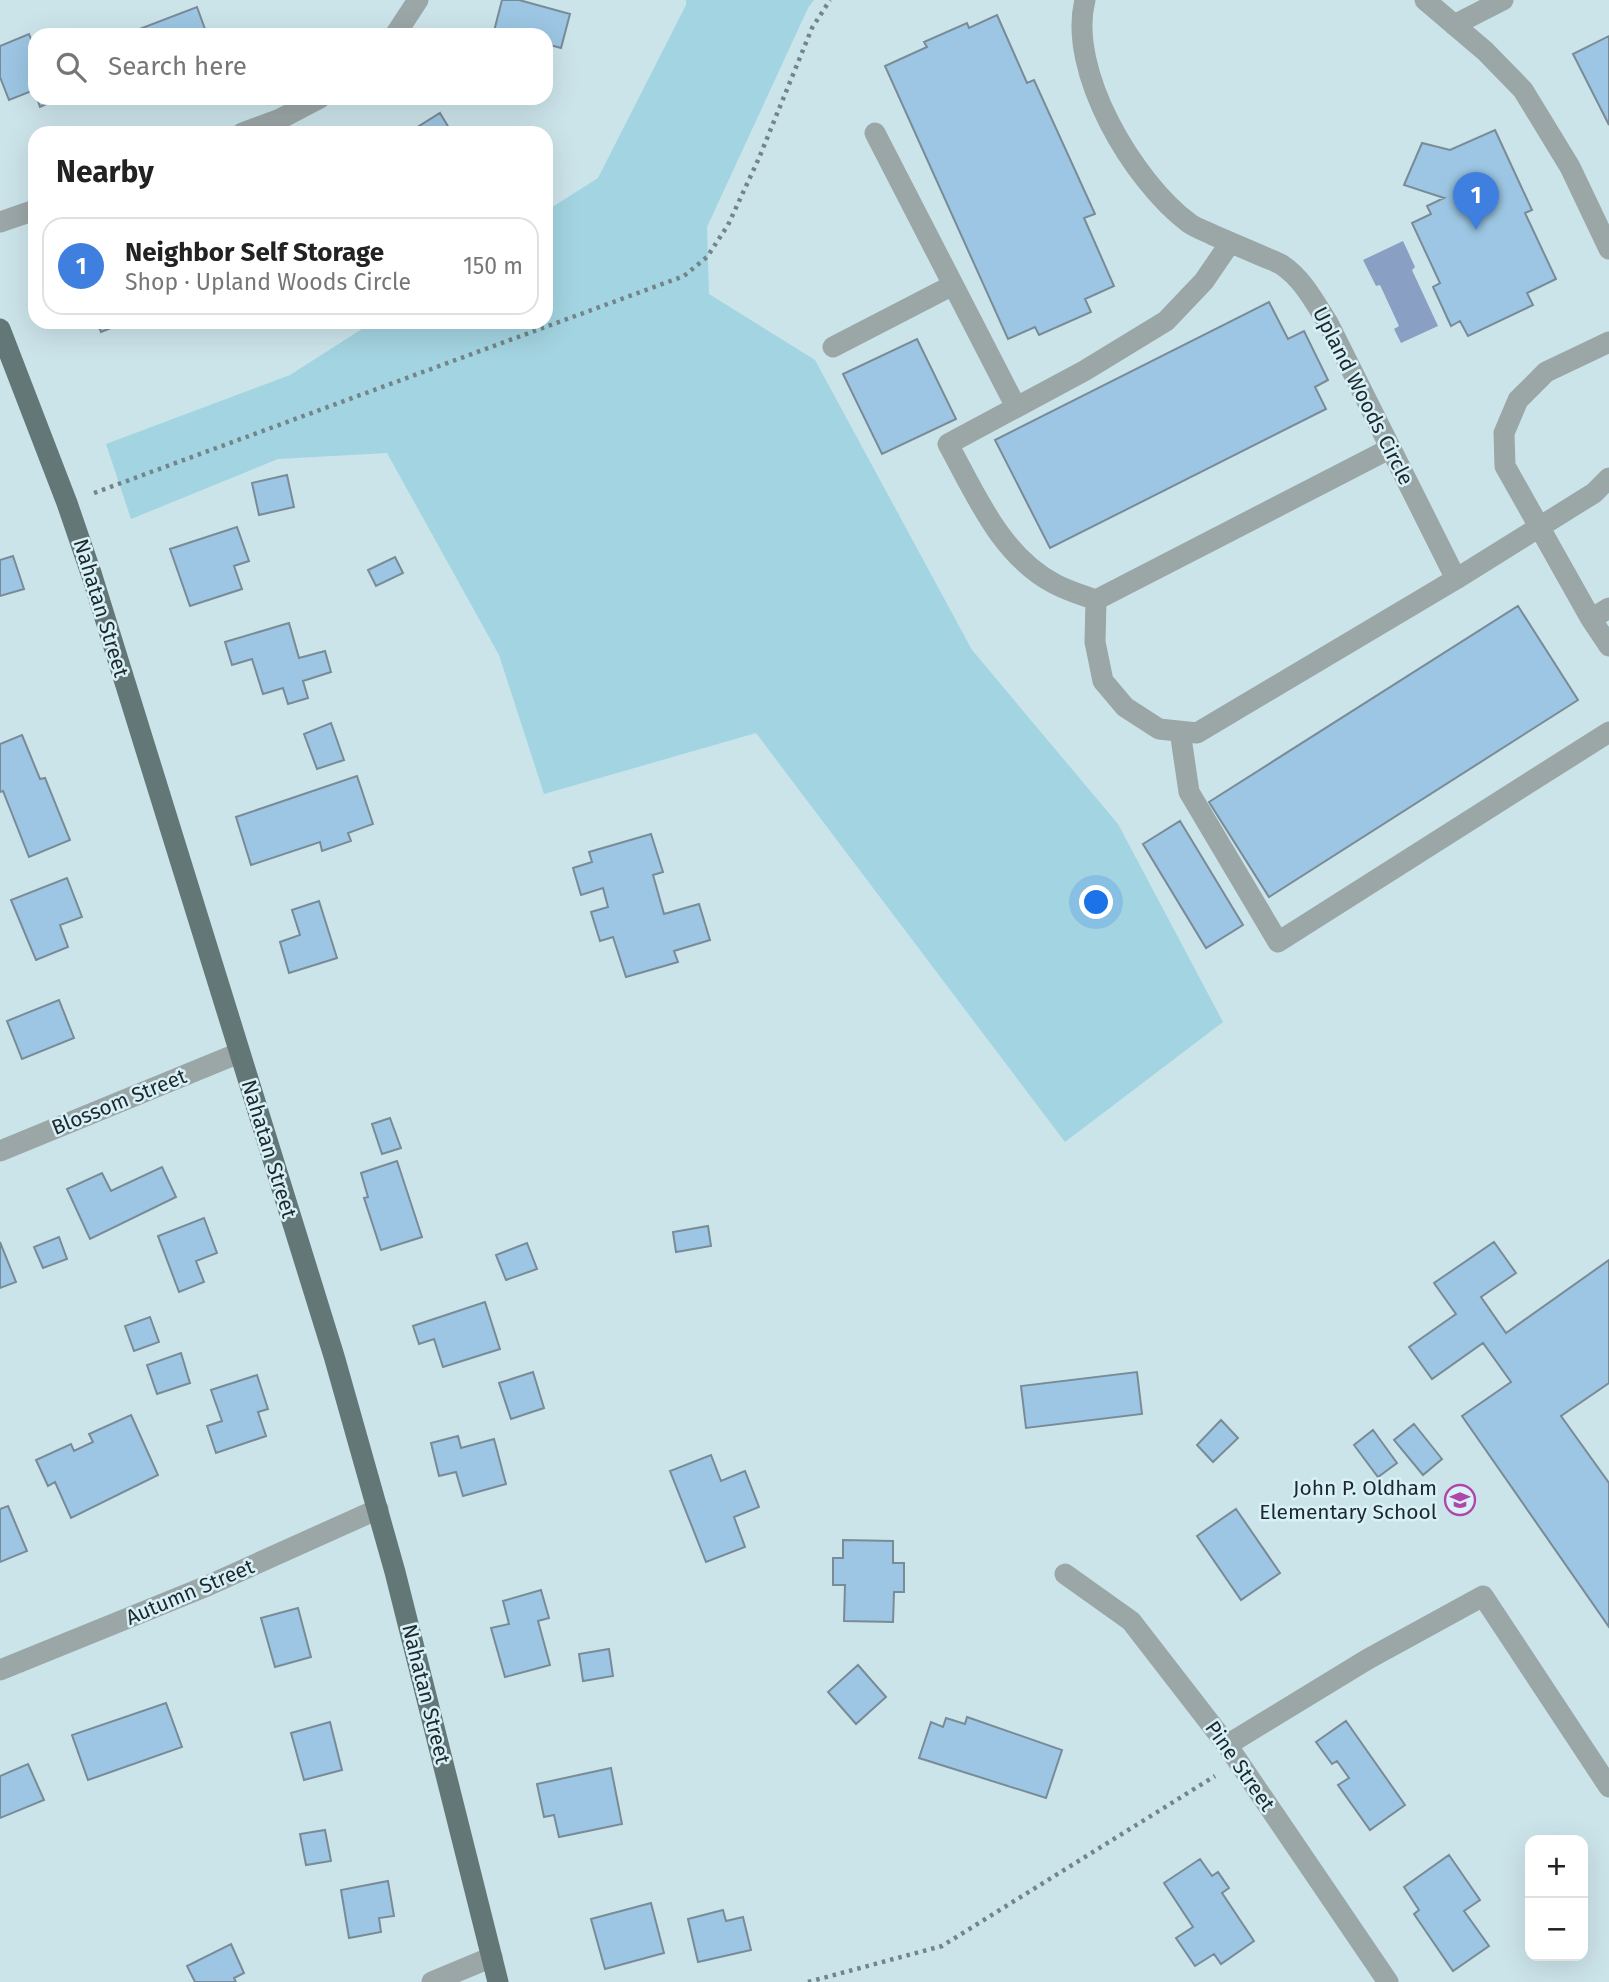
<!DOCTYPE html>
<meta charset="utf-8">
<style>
:root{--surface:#fff;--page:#f6f6f6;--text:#222;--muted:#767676;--line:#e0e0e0;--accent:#111827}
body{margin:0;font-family:"Fira Sans",sans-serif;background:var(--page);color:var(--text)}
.controls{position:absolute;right:21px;bottom:21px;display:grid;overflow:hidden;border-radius:14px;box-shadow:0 7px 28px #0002}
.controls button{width:63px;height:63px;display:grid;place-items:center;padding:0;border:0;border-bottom:2px solid var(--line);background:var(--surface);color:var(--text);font:35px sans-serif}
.you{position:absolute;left:1097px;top:903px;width:24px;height:24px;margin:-18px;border:5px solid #fff;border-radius:50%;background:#1a73e8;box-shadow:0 0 0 10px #1a73e833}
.badge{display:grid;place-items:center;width:46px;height:46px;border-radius:50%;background:var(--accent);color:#fff;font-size:23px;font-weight:700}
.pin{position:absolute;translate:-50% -58px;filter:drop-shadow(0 2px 4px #0008)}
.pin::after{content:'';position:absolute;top:37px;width:24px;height:21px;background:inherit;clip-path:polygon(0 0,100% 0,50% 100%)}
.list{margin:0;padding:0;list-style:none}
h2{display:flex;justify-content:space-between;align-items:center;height:91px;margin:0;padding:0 28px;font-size:30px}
h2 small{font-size:23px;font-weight:400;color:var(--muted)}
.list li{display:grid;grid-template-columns:46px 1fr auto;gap:21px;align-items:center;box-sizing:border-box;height:98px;margin:0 14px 14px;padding:0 14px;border:2px solid var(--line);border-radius:21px}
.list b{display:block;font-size:26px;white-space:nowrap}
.list p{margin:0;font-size:23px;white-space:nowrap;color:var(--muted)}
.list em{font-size:23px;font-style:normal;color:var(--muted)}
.icon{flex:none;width:38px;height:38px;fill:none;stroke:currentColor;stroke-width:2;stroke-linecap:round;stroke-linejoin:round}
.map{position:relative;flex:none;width:1609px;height:1982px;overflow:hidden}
.search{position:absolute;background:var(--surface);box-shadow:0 7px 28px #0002;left:28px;top:28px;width:525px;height:77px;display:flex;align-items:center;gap:18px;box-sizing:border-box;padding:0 24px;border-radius:21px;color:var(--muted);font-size:26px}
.panel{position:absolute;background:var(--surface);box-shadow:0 7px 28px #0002;left:28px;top:126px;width:525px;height:203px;border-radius:21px}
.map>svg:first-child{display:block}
.green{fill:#a3d4e1}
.water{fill:#899fc4}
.building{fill:#9cc6e3;stroke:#798b97;stroke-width:2}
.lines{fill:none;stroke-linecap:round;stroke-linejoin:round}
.path{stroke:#738589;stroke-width:4.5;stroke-dasharray:3.5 5;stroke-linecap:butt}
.minor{stroke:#9ba6a6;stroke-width:21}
.major{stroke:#637776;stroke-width:21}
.labels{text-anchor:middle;stroke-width:5;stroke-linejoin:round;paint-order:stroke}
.street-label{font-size:21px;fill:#1e282a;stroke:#d8f1f8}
.poi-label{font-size:21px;fill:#1e282a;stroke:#d8f1f8;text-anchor:end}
</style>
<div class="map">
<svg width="1609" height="1982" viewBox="0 0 1609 1982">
<rect width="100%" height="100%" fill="#cbe4ea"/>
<path class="green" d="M 686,0 L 814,0 L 808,8 L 707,227 L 709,294 L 815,360 L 972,650 L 1118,824 L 1223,1022 L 1065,1142 L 756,733 L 544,794 L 499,655 L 387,453 L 278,459 L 131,519 L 106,444 L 290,375 L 373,322 L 546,322 L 546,211 L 598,178 L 686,5 Z"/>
<path class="water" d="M 1403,241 L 1415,267 L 1412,270 L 1438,326 L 1401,343 L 1394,329 L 1399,326 L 1380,285 L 1376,286 L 1363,260 Z"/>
<path class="building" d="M 502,0 L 519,0 L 570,14 L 561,48 L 546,44 L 546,35 L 493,35 Z
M 197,7 L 206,32 L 198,35 L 130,35 L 129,33 Z
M 997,15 L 1027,83 L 1034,80 L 1095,214 L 1084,218 L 1114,286 L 1085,299 L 1091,312 L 1039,335 L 1035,327 L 1008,339 L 885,66 L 927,47 L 924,42 L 967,23 L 969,28 Z
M 29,34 L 35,49 L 35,93 L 34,90 L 9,100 L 0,77 L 0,46 Z
M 1609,36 L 1609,125 L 1573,54 Z
M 37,98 L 49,98 L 51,102 L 40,107 Z
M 440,113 L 452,133 L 408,133 Z
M 1495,130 L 1532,210 L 1525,213 L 1556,279 L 1527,293 L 1533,305 L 1468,336 L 1460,321 L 1451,326 L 1433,287 L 1440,283 L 1412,223 L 1431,214 L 1427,206 L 1444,198 L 1404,185 L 1422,143 L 1450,150 Z
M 1269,302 L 1288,339 L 1304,331 L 1328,380 L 1315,387 L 1326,409 L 1050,548 L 995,440 Z
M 97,322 L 126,322 L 101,332 Z
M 917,339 L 956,419 L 882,454 L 843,374 Z
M 287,475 L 294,507 L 259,515 L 252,483 Z
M 237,527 L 249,561 L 234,566 L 242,589 L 190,606 L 170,549 Z
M 13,556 L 24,589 L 0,596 L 0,560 Z
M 395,557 L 403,573 L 376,586 L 368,570 Z
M 1518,606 L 1578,700 L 1269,897 L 1209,802 Z
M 289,623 L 299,658 L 325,651 L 331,672 L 303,681 L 308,698 L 288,704 L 283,688 L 263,694 L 252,659 L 232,665 L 225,642 Z
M 331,723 L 344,760 L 317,769 L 304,734 Z
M 22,735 L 40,779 L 45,778 L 70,840 L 29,857 L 3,791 L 0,792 L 0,744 Z
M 357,776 L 373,824 L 348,833 L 351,841 L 322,851 L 320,842 L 251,865 L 236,817 Z
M 1180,821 L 1243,925 L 1206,948 L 1143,844 Z
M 651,834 L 663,872 L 653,875 L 664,914 L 699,904 L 710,940 L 674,951 L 678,962 L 626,977 L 613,937 L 600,941 L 591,912 L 608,907 L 603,888 L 581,895 L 573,868 L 592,862 L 589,852 Z
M 67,878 L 82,917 L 60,925 L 68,947 L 36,960 L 11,900 Z
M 319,901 L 337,958 L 289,973 L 280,942 L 300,935 L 292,910 Z
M 59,1000 L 74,1038 L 22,1059 L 7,1021 Z
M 390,1118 L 401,1148 L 382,1154 L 372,1124 Z
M 397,1161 L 422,1237 L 381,1250 L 364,1198 L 368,1197 L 361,1173 Z
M 162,1167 L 176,1197 L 90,1239 L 67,1189 L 102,1173 L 111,1191 Z
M 204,1218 L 217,1253 L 196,1261 L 204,1282 L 179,1292 L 158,1236 Z
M 708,1226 L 711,1246 L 676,1252 L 673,1232 Z
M 59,1237 L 67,1259 L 43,1268 L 34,1247 Z
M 0,1242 L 16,1282 L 0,1288 Z
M 1494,1242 L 1516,1273 L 1481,1297 L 1506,1333 L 1609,1260 L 1609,1383 L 1561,1416 L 1609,1483 L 1609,1627 L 1462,1416 L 1511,1382 L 1483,1343 L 1432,1379 L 1409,1347 L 1456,1314 L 1434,1283 Z
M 527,1243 L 537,1269 L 506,1280 L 496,1255 Z
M 485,1302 L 500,1349 L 443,1367 L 434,1339 L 419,1344 L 413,1326 Z
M 150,1317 L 159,1342 L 134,1351 L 125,1326 Z
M 181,1353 L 190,1383 L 157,1394 L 147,1365 Z
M 533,1372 L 544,1408 L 511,1419 L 499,1383 Z
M 1137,1372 L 1142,1414 L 1026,1428 L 1021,1386 Z
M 257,1375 L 268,1409 L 258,1412 L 266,1436 L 216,1453 L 207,1426 L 222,1421 L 211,1390 Z
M 131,1415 L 158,1475 L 71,1518 L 55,1482 L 48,1486 L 36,1460 L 71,1444 L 74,1451 L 93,1442 L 89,1434 Z
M 1221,1420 L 1238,1438 L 1213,1462 L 1197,1445 Z
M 1414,1424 L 1442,1459 L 1423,1475 L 1394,1440 Z
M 1373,1430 L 1397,1463 L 1378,1477 L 1354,1445 Z
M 458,1436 L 461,1448 L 494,1439 L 506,1484 L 463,1496 L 456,1472 L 439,1476 L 431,1443 Z
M 711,1455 L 721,1481 L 745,1471 L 759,1507 L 734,1517 L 745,1547 L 706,1562 L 670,1471 Z
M 8,1506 L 27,1551 L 0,1562 L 0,1509 Z
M 1236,1509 L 1280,1573 L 1241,1600 L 1197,1536 Z
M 843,1540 L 893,1541 L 893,1563 L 904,1563 L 904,1592 L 894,1592 L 893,1622 L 844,1621 L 845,1585 L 833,1585 L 833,1558 L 843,1558 Z
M 541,1590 L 549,1618 L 538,1621 L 550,1665 L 505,1677 L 491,1628 L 509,1624 L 503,1601 Z
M 298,1608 L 311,1657 L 275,1667 L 261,1618 Z
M 609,1649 L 613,1676 L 583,1681 L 579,1654 Z
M 858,1665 L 886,1697 L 856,1724 L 828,1692 Z
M 166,1703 L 182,1747 L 88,1780 L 72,1735 Z
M 967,1717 L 1062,1750 L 1046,1798 L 919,1758 L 931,1722 L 943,1727 L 946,1718 L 965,1724 Z
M 1346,1721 L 1405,1805 L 1370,1830 L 1338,1785 L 1349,1778 L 1337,1761 L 1332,1764 L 1316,1742 Z
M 330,1722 L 342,1770 L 304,1780 L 291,1733 Z
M 28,1764 L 44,1800 L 0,1818 L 0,1776 Z
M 611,1768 L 622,1824 L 559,1837 L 554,1815 L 544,1817 L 537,1784 Z
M 325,1830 L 331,1861 L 306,1865 L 300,1834 Z
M 1449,1855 L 1480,1900 L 1464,1911 L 1489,1946 L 1453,1971 L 1414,1914 L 1419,1910 L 1404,1887 Z
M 1200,1859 L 1212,1876 L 1218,1872 L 1229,1888 L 1222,1893 L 1254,1941 L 1221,1964 L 1214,1954 L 1195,1966 L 1176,1938 L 1193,1927 L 1164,1883 Z
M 388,1881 L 394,1916 L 379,1918 L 381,1932 L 349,1938 L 341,1890 Z
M 651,1903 L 664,1953 L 605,1969 L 591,1919 Z
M 723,1910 L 726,1921 L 743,1917 L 751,1950 L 698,1962 L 688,1919 Z
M 231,1944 L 244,1973 L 234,1978 L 236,1982 L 195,1982 L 187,1966 Z"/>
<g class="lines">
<path class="path" d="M 94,493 L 684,276 L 707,257 L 728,225 L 759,158 L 812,28 L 830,0
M 808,1982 L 942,1946 L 1215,1776"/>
<path class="minor" d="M 1085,0 C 1067,71 1133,181 1189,223 C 1196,228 1205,231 1213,235 C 1229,242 1246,249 1262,256 C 1268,259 1276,261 1282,265 C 1303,279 1315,303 1328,323 L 1456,579 L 1594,493 L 1609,478
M 1425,0 L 1485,51 L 1523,90 L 1570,167 L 1609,249
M 1454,25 L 1503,0
M 395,35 L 418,0
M 242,133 L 280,119 L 320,98
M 875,133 L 1016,407
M 0,222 L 35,210
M 1230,243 L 1204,281 L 1166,321 L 1084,371 L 948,444 C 976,495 1001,556 1055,584 C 1068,591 1082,595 1096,600 L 1095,642 L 1103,681 L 1125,707 L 1159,729 L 1197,733 L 1456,579
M 1609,342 L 1546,372 L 1518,400 L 1504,433 L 1505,466 L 1591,619 L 1609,646
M 833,347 L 953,285
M 1096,600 L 1391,448
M 1591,619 L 1609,608
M 1180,731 L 1189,792 L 1278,942 L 1609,732
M 0,1151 L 239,1053
M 1065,1574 L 1131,1621 L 1227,1745 L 1388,1982
M 0,1670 L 207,1586 L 378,1509
M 1227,1745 L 1368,1659 L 1483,1596 L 1609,1787
M 432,1982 L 492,1957"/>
<path class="major" d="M 0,329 L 67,503 L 92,576 L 334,1356 L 395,1572 L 498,1982"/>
</g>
<defs>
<g id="school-ring" transform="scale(1.575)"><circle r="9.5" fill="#d8f1f8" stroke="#b046a8" stroke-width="1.5"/><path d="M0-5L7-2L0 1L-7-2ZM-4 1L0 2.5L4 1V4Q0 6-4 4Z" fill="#b046a8"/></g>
</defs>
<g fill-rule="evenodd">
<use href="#school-ring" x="1460" y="1500"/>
</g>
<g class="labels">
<g class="street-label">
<text transform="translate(1363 396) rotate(63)" y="7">Upland Woods Circle</text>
<text transform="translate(101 608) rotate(73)" y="7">Nahatan Street</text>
<text transform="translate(119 1102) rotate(-22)" y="7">Blossom Street</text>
<text transform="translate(269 1149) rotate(73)" y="7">Nahatan Street</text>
<text transform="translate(190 1592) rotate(-23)" y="7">Autumn Street</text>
<text transform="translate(426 1694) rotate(76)" y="7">Nahatan Street</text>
<text transform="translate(1240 1766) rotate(55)" y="7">Pine Street</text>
</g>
<g class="poi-label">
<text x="1437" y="1495">John P. Oldham<tspan x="1437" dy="24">Elementary School</tspan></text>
</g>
</g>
</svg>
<div class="controls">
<button>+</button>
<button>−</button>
</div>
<div class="you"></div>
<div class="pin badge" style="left:1476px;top:230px;background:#3f7fe0">1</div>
<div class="search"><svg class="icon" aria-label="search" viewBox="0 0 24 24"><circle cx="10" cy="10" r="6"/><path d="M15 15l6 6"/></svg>Search here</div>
<section class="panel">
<h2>Nearby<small></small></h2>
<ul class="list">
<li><span class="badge" style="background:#3f7fe0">1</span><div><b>Neighbor Self Storage</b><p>Shop · Upland Woods Circle</p></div><em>150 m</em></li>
</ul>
</section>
</div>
